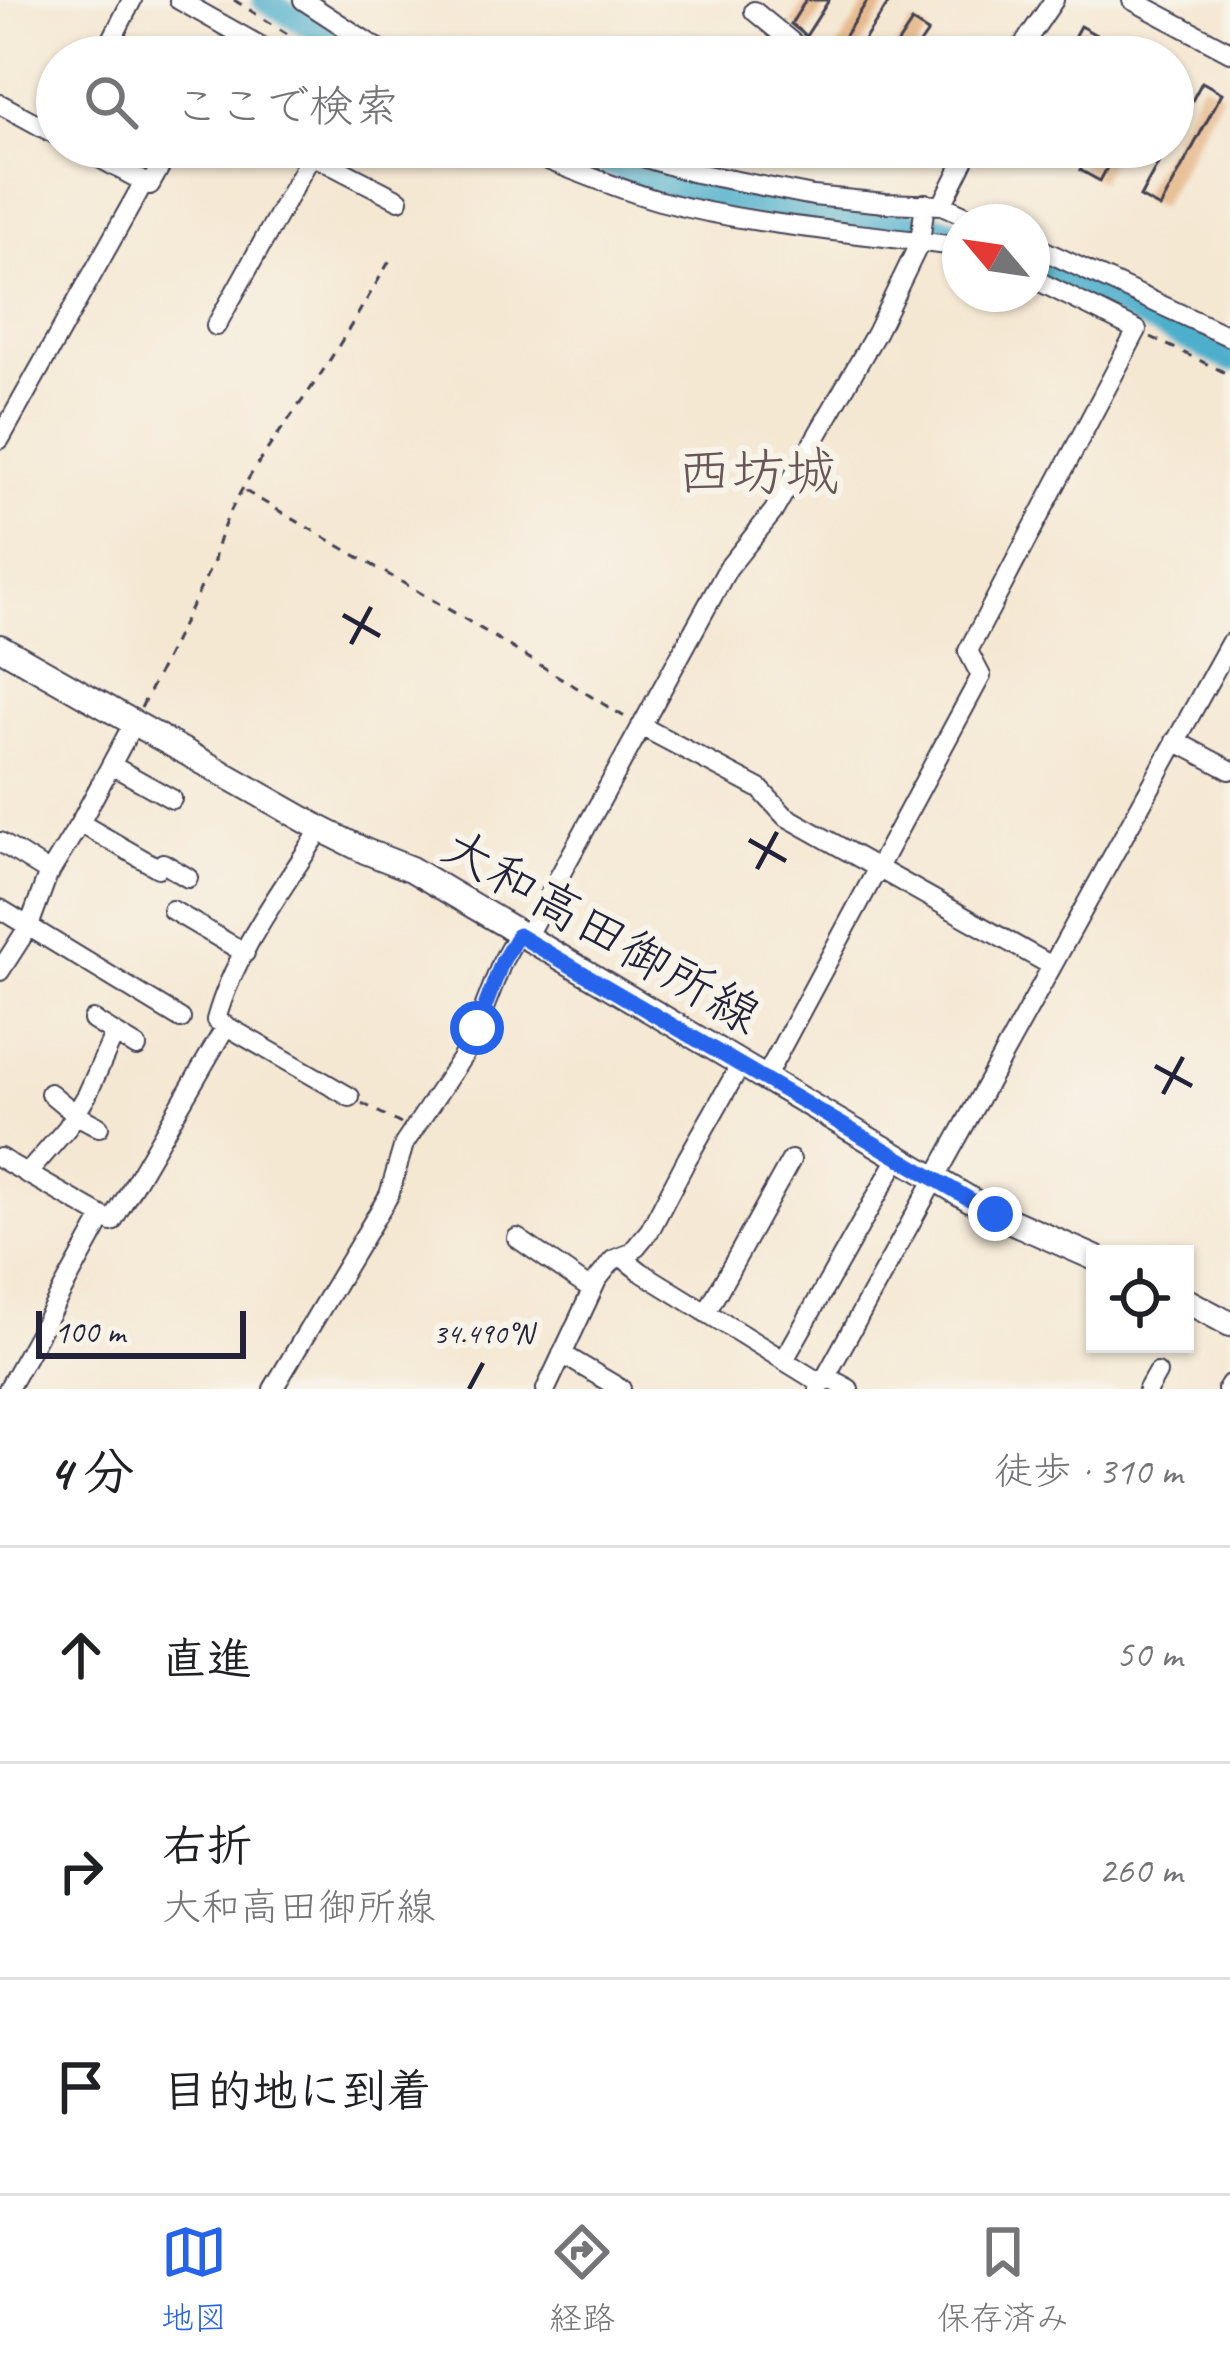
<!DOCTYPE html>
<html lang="ja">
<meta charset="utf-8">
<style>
:root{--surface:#fff;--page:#f2f2f2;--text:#202124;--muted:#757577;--line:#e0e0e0;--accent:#2563eb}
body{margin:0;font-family:Caveat,"Klee One",sans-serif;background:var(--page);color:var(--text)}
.controls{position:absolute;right:36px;bottom:36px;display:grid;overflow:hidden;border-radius:0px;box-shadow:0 3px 9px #0004}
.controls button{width:108px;height:108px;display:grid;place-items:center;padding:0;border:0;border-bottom:3px solid var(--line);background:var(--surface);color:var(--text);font:60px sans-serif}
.compass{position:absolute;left:942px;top:204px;width:108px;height:108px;border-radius:50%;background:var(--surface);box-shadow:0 3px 9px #0004;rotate:299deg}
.scale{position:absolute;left:36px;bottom:30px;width:210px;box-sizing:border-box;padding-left:12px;border:6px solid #22223b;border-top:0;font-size:33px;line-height:42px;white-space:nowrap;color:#22223b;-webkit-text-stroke:9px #f7f3e8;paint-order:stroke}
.stop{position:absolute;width:36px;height:36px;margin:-27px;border:9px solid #2563eb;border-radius:50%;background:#fff}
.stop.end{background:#2563eb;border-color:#fff;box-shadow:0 3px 12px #0008}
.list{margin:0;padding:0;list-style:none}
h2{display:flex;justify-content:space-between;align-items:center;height:156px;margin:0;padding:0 48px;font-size:51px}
h2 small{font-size:39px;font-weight:400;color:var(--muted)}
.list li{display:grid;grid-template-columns:78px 1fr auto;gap:36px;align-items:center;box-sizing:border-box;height:216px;padding:0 48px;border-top:3px solid var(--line)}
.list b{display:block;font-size:45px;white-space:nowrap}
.list p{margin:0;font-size:39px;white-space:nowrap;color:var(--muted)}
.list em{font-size:39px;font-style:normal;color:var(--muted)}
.icon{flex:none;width:66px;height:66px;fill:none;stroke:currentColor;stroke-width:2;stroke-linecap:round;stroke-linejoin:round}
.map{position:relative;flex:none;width:1230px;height:1389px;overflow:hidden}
.search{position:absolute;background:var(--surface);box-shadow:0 3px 9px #0004;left:36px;right:36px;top:36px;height:132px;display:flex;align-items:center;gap:30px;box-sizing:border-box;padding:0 42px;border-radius:66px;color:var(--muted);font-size:45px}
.sheet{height:804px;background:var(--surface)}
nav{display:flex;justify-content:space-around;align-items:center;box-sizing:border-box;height:168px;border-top:3px solid var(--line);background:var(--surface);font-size:33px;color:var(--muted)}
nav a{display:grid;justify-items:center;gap:6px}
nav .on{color:var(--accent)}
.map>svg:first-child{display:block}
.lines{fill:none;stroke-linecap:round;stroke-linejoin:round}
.river{stroke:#4dafcc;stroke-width:24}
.building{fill:#e6ba8d}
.minor-casing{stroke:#424052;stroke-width:22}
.major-casing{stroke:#424052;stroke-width:28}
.path{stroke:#424052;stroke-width:3;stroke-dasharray:9 9;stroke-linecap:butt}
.minor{stroke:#fff;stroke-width:18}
.major{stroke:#fff;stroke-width:24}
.route{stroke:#2563eb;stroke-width:15}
.ticks{fill:none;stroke:#22223b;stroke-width:4.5}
.labels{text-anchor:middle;stroke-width:12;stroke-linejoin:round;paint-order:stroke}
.street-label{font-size:51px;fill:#22223b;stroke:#f7f3e8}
.neighbourhood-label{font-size:54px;fill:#675758;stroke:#f7f3e8}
.ticks-label{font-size:30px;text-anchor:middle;fill:#22223b;stroke:#f7f3e8;stroke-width:12;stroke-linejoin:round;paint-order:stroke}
</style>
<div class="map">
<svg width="1230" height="1389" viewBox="0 0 1230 1389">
<rect width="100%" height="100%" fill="#f7f3e8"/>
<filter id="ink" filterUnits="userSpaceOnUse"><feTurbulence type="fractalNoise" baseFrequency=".00833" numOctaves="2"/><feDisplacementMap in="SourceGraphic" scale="24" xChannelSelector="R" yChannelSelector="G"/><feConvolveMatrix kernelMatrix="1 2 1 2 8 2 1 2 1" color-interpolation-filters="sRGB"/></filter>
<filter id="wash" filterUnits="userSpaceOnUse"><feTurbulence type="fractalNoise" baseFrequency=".004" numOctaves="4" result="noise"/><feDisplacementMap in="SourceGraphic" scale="48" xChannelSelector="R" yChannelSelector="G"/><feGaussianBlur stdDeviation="2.7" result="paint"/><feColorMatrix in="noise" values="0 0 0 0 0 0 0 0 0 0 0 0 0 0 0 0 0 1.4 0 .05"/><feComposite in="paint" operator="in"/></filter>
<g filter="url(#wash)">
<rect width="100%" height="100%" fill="#f5e8d3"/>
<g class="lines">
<path class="river" d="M 264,0 L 363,57
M 566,147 C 603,162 640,178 678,188 C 726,201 775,210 823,218 C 867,225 918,216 960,233
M 1032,263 L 1230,360"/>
</g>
<g id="blocks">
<path class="building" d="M 806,0 L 829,0 L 806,36 L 791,24 Z
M 868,0 L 882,0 L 888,4 L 853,57 L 831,57 Z
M 912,22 L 928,32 L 911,57 L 889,57 Z
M 1080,26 L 1100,37 L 1090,57 L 1063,57 Z
M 1202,82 L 1222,93 L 1160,208 L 1140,197 L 1167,147 L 1173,147 L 1173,136 Z
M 1092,147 L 1118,147 L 1100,181 L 1080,170 Z"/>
</g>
</g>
<g filter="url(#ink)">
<use href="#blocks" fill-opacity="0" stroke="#424052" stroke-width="3"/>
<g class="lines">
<g class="minor-casing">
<path id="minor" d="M 179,0 L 280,57
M 303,0 L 372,45 L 396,57
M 1132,0 L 1230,52
M 754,11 L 810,57
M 103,57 L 132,0
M 1015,57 L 1054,0
M 0,104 L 57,135
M 79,147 L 144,182
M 514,147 C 562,165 611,187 660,201 C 759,227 860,232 960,247
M 610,147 L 691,172 L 813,196 L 885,203 L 942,205 L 980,222
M 312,155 L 399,200
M 942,205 L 971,147
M 1032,245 L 1230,337
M 216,326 L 316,147
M 0,439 L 144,182 L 150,185 L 171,147
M 641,726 L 760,789 L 785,816 L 1052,966
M 1175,741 L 1230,770
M 111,765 L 172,799
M 80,823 L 158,868 L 163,863 L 188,878
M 321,829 C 283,889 235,951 216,1020 L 350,1097
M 0,842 L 50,873
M 0,909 L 181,1019
M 172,910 L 245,953
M 525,939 L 728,568 L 773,512 L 876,333 L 920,242 L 925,203
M 0,971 L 29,926 L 47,877 L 80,823 L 133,724
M 93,1020 L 137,1047
M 765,1078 L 981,676 L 968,651 L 1137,330 L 1032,278
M 50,1093 L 75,1114 L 99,1127
M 0,1158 L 112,1222 L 226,1026
M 27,1174 L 67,1128 L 87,1095 L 114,1035
M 517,1238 L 592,1290
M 622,1257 L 641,1272 L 822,1384
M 706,1313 L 791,1160
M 562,1354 L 621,1389
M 784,1360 L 898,1158
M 827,1377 L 849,1389
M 8,1389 L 103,1217
M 273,1389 L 389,1195 L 404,1144 L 469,1047 L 502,962 L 517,935
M 546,1389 L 597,1280 L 613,1260 L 631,1253 L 650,1230 L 687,1159 L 741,1064
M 819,1389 L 1230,643
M 1148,1389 L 1157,1373
M 1227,1389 L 1230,1384"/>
</g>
<g class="major-casing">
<path id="major" d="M 0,647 L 321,829 L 365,851 L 411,869 L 995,1214 L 1095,1258
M 1185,1300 L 1230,1324"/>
</g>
<path class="path" d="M 234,0 L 324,57
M 1151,337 L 1230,375
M 245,491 L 460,616 L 628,719
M 141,708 L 214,561 C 224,496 290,422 326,366 C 348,331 369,296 390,260
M 362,1103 L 401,1124"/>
<use href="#minor" class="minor"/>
<use href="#major" class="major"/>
</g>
</g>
<g class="lines" filter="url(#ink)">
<path class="route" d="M 477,1028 L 502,962 L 518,935 L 995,1214"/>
</g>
<path class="ticks" d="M 343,615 L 380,636M 351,644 L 371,607M 749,840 L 786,861M 757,869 L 777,832M 1155,1066 L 1192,1086M 1163,1094 L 1183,1057M 469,1389 L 483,1363"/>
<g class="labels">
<g class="street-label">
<text transform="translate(602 930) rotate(30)" y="18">大和高田御所線</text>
</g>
<g class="neighbourhood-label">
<text x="758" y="490">西坊城</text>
</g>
</g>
<g class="ticks-label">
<text x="483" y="1343">34.490°N</text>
</g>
</svg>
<div class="controls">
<button><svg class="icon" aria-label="locate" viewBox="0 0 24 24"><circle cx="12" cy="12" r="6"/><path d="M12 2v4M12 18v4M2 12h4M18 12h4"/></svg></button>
</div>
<svg class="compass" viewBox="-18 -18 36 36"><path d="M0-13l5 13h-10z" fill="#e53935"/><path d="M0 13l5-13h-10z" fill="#757577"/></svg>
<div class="scale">100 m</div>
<div class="stop" style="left:477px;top:1028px"></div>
<div class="stop end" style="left:995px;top:1214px"></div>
<div class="search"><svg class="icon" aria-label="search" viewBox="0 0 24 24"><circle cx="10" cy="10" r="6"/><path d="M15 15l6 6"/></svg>ここで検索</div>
</div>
<section class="sheet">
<h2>4 分<small>徒歩 · 310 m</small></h2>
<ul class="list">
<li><svg class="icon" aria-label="ahead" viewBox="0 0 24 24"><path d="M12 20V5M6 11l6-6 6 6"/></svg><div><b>直進</b></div><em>50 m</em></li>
<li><svg class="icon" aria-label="right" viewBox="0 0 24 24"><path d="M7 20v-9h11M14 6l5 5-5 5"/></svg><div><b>右折</b><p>大和高田御所線</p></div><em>260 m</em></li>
<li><svg class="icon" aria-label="arrive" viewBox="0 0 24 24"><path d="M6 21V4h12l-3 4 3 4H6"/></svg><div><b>目的地に到着</b></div></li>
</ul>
</section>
<nav>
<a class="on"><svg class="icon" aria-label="map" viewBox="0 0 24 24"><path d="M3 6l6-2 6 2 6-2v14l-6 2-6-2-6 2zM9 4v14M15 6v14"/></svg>地図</a>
<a><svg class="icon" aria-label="directions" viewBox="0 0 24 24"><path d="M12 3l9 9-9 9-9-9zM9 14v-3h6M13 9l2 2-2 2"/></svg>経路</a>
<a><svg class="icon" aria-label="saved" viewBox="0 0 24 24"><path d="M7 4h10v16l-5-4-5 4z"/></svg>保存済み</a>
</nav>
